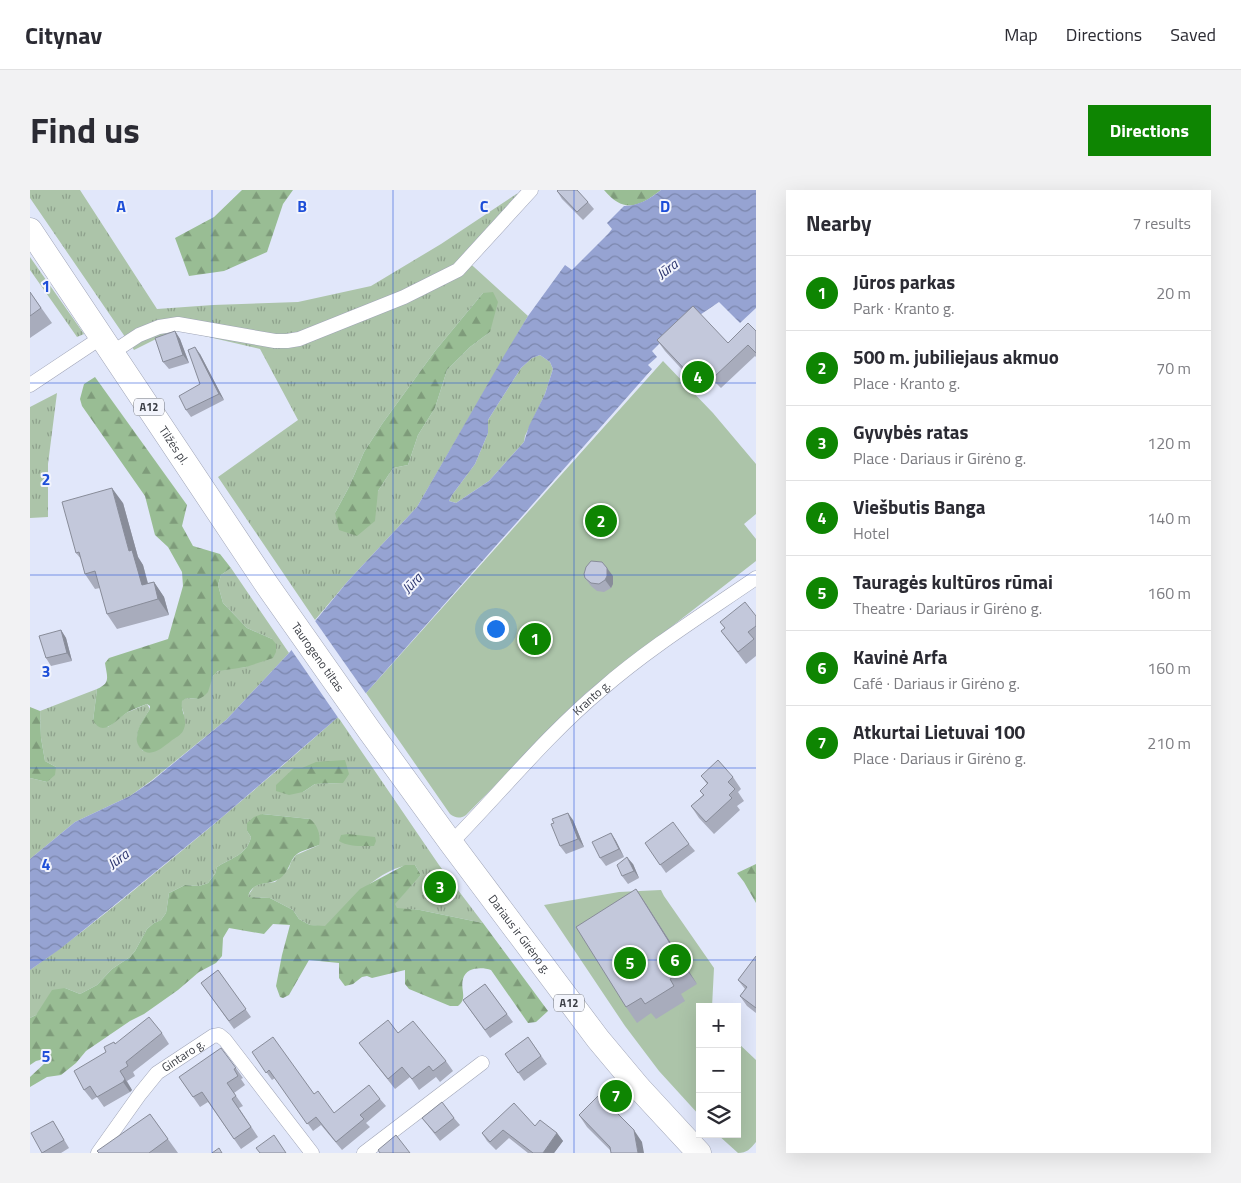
<!DOCTYPE html>
<meta charset="utf-8">
<style>
:root{--surface:#fff;--page:#f2f2f3;--text:#2b2b33;--muted:#7c7c81;--line:#e1e1e2;--accent:#0e8502}
body{margin:0;font-family:"Titillium Web",sans-serif;background:var(--page);color:var(--text)}
.controls{position:absolute;right:15px;bottom:15px;display:grid;overflow:hidden;border-radius:0px;box-shadow:0 5px 20px #0002}
.controls button{width:45px;height:45px;display:grid;place-items:center;padding:0;border:0;border-bottom:1px solid var(--line);background:var(--surface);color:var(--text);font:25px sans-serif}
.you{position:absolute;left:465px;top:438px;width:18px;height:18px;margin:-12px;border:4px solid #fff;border-radius:50%;background:#1a73e8;box-shadow:0 0 0 8px #1a73e833}
.badge{display:grid;place-items:center;width:32px;height:32px;border-radius:50%;background:var(--accent);color:#fff;font-size:16px;font-weight:700}
.pin{position:absolute;translate:-50% -50%;border:2px solid #fff;box-shadow:0 1px 5px #0006}
.list{margin:0;padding:0;list-style:none}
h2{display:flex;justify-content:space-between;align-items:center;height:65px;margin:0;padding:0 20px;font-size:21px}
h2 small{font-size:16px;font-weight:400;color:var(--muted)}
.list li{display:grid;grid-template-columns:32px 1fr auto;gap:15px;align-items:center;box-sizing:border-box;height:75px;padding:0 20px;border-top:1px solid var(--line)}
.list b{display:block;font-size:19px;white-space:nowrap}
.list p{margin:0;font-size:16px;white-space:nowrap;color:var(--muted)}
.list em{font-size:16px;font-style:normal;color:var(--muted)}
.icon{flex:none;width:28px;height:28px;fill:none;stroke:currentColor;stroke-width:2;stroke-linecap:round;stroke-linejoin:round}
.map{position:relative;flex:none;width:726px;height:963px;overflow:hidden;border-radius:0px}
header{display:flex;align-items:center;gap:30px;box-sizing:border-box;height:70px;padding:0 25px;background:var(--surface);border-bottom:1px solid var(--line)}
header strong{font-size:24px}
nav{display:flex;gap:28px;margin-inline-start:auto;font-size:18px}
.intro{display:flex;align-items:center;justify-content:space-between;box-sizing:border-box;height:120px;padding:0 30px}
h1{margin:0;font-size:35px}
.button{padding:12px 22px;border-radius:0px;background:var(--accent);color:#fff;font-size:18px;font-weight:700}
main{display:flex;gap:30px;padding:0 30px}
aside{flex:1;background:var(--surface);border-radius:0px;box-shadow:0 5px 20px #0002}
.map>svg:first-child{display:block}
.grass{fill:url(#grass-tufts);fill-rule:evenodd}
.forest{fill:url(#forest-firs)}
.park{fill:#acc4a9}
.water{fill:url(#water-waves);fill-rule:evenodd}
.pier{fill:#e1e7fa}
.lines{fill:none;stroke-linecap:round;stroke-linejoin:round}
.minor-casing{stroke:#a0a5b7;stroke-width:15}
.trunk-casing{stroke:#a0a5b7;stroke-width:25}
.minor{stroke:#fff;stroke-width:14}
.trunk{stroke:#fff;stroke-width:24}
.wall{fill:#a8acbc}
.shaded-wall{fill:#888c99}
.building{fill:#c3c8db;stroke:#888c99}
.grid{fill:none;stroke:#1d4ed8;stroke-width:1;stroke-opacity:0.55}
.labels{text-anchor:middle;stroke-width:4;stroke-linejoin:round;paint-order:stroke}
.shield{fill:#f2f4fc;stroke:#71747b;stroke-width:1}
.shield-label{font-size:11px;font-weight:bold;fill:#3a3d44}
.street-label{font-size:12px;fill:#3a3d44;stroke:#f2f4fc}
.water-label{font-size:14px;font-style:italic;fill:#2b346e;stroke:#f2f4fc}
.grid-label{font-size:16px;text-anchor:middle;font-weight:bold;fill:#1d4ed8;stroke:#f2f4fc;stroke-width:4;stroke-linejoin:round;paint-order:stroke}
</style>
<header>
<strong>Citynav</strong>
<nav><a>Map</a><a>Directions</a><a>Saved</a></nav>
</header>
<div class="intro"><h1>Find us</h1><a class="button">Directions</a></div>
<main>
<div class="map">
<svg width="726" height="963" viewBox="0 0 726 963">
<defs>
<pattern id="grass-tufts" width="24" height="20" patternUnits="userSpaceOnUse" patternTransform="scale(1.25)"><rect width="24" height="20" fill="#acc4a9"/><path d="M3 7l-1-3M5 7V3M7 7l1-3M15 17l-1-3M17 17v-4M19 17l1-3" fill="none" stroke="#8da08b"/></pattern>
<pattern id="forest-firs" width="22" height="20" patternUnits="userSpaceOnUse" patternTransform="scale(1.25)"><rect width="22" height="20" fill="#99bd94"/><path d="M5 1l3.5 6h-7zM16 11l3.5 6h-7z" fill="#7e9b7a"/></pattern>
<pattern id="water-waves" width="16" height="10" patternUnits="userSpaceOnUse" patternTransform="scale(1.25)"><rect width="16" height="10" fill="#96a3d2"/><path d="M0 5q4-4 8 0t8 0" fill="none" stroke="#7b86ac"/></pattern>
</defs>
<rect width="100%" height="100%" fill="#e1e7fa"/>
<path class="grass" d="M 0,0 L 50,0 L 127,119 L 183,115 L 268,112 L 341,96 L 411,54 L 488,3 L 433,67 L 498,126 L 387,317 L 318,391 L 285,430 L 188,287 L 268,230 L 230,159 L 153,141 L 140,142 L 104,160 L 0,8 ZM 453,103 L 460,142 L 440,157 L 417,180 L 405,218 L 388,245 L 378,275 L 363,278 L 348,301 L 305,323 L 319,297 L 334,262 L 352,234 L 405,161 Z
M 0,67 L 54,144 L 47,147 L 0,80 Z
M 510,165 L 520,172 L 523,179 L 515,204 L 495,246 L 494,252 L 459,291 L 426,313 L 419,311 L 422,305 L 445,274 L 458,243 L 458,230 L 468,214 L 491,178 L 502,168 Z
M 27,203 L 18,274 L 18,327 L 0,328 L 0,217 Z
M 201,378 L 259,463 L 196,530 L 121,591 L 100,606 L 45,632 L 0,669 L 0,588 L 17,592 L 26,577 L 15,571 L 11,548 L 10,521 L 67,499 L 63,531 L 78,537 L 96,523 L 117,514 L 120,519 C 112,532 100,547 113,561 L 154,524 L 151,515 L 151,511 L 157,508 L 169,509 C 177,502 178,498 182,488 C 188,476 205,478 216,477 L 242,449 L 217,438 L 193,413 L 188,395 L 191,385 Z
M 308,527 L 409,675 L 453,733 L 390,720 L 367,719 L 364,714 L 391,685 L 385,675 C 351,674 317,715 295,737 L 280,735 L 269,729 L 263,720 L 240,708 L 217,707 L 224,697 L 230,694 L 245,692 L 259,678 L 261,672 L 266,665 L 289,655 L 280,629 L 232,624 L 217,641 L 221,647 C 217,665 201,668 187,677 L 185,684 L 178,693 L 169,696 L 155,695 L 139,703 L 136,723 L 131,730 L 124,733 L 117,739 L 105,761 L 100,767 L 82,779 L 67,795 L 50,804 L 35,798 L 6,825 L 0,828 L 0,780 C 47,747 92,710 137,673 C 195,625 252,577 308,527 ZM 264,578 L 272,578 L 312,593 L 285,594 L 273,602 Z"/>
<path class="forest" d="M 212,0 L 263,0 L 253,14 L 237,62 L 194,81 L 159,86 L 145,48 L 184,27 Z
M 574,0 L 631,0 C 609,17 594,24 574,0 Z
M 463,102 L 468,112 L 460,142 L 440,157 L 417,180 L 405,218 L 388,245 L 378,275 L 363,278 L 348,301 L 345,331 L 327,346 L 309,340 L 305,323 L 319,297 L 334,262 L 352,234 L 405,161 L 453,103 Z
M 65,187 L 157,315 L 152,336 L 163,356 L 190,364 L 201,378 L 191,385 L 188,395 L 193,413 L 217,438 L 242,449 L 246,454 L 246,462 L 243,468 L 216,477 L 188,481 L 183,486 L 178,502 L 174,506 L 169,509 L 157,508 L 152,511 C 150,521 159,530 153,541 C 151,545 145,548 141,551 C 132,558 120,569 110,558 C 108,555 106,551 107,547 C 107,537 115,527 120,519 L 120,516 L 117,514 C 111,516 104,519 98,522 C 91,526 81,538 73,538 C 68,538 66,534 63,531 L 67,499 C 81,493 77,487 75,473 L 79,468 L 138,449 L 153,396 L 152,382 L 138,357 L 125,345 L 115,306 L 52,216 L 50,209 L 54,194 Z
M 0,517 L 10,521 L 11,548 L 15,571 L 26,577 L 25,585 L 17,592 L 0,588 Z
M 315,570 L 319,584 L 313,593 L 285,594 L 273,602 L 259,605 L 246,601 L 246,595 L 264,578 L 272,578 L 286,572 Z
M 232,624 L 280,629 C 288,635 291,646 289,655 C 282,658 273,660 267,664 C 259,670 260,682 249,689 C 238,696 222,690 218,707 L 240,708 L 263,720 L 269,729 L 280,735 L 295,736 L 330,699 L 375,675 L 385,675 L 391,685 L 365,714 L 367,718 L 390,720 L 453,733 L 518,821 L 506,832 L 498,833 L 461,780 C 452,777 436,777 433,789 C 430,800 438,808 428,816 L 420,816 L 379,799 L 375,794 L 375,780 L 342,788 L 337,786 L 332,787 L 323,794 L 315,796 L 309,788 L 309,773 L 279,770 L 259,805 L 253,808 L 250,807 L 246,796 L 252,765 L 260,735 L 243,734 L 234,744 L 199,738 L 193,748 L 192,766 L 186,773 L 169,782 L 148,800 L 114,824 L 100,831 L 56,861 L 46,873 L 31,885 L 17,887 L 0,897 L 0,887 L 16,872 L 14,869 L 6,871 L 0,875 L 0,828 L 6,825 L 22,800 L 35,798 L 50,804 L 67,795 L 82,779 L 100,767 L 105,761 L 117,739 L 124,733 L 131,730 L 136,723 L 139,703 L 155,695 L 169,696 L 178,693 L 185,684 L 187,677 C 201,668 217,665 221,647 L 217,641 L 217,633 L 224,627 Z
M 318,644 L 345,647 L 346,651 L 344,656 C 333,656 318,657 309,651 L 311,645 Z
M 726,674 L 726,713 L 714,692 L 707,683 Z"/>
<path class="park" d="M 633,171 L 683,223 L 726,274 L 726,324 L 714,334 L 726,349 L 726,371 L 556,503 L 436,625 C 430,629 425,628 420,624 L 336,503 Z
M 631,700 L 634,706 L 684,778 L 682,817 L 670,817 L 670,926 L 629,881 L 595,836 L 514,715 L 589,702 Z
M 707,852 L 726,870 L 726,952 C 720,959 717,963 708,963 L 687,944 L 707,944 Z"/>
<path class="water" d="M 631,0 L 726,0 L 726,118 L 710,133 L 689,112 L 633,150 L 622,161 L 627,167 L 618,175 L 622,179 L 336,503 L 190,629 L 97,705 L 30,759 L 0,780 L 0,669 L 45,632 L 100,606 L 122,591 L 196,530 L 259,463 L 318,391 L 387,317 L 475,164 L 498,126 L 535,75 L 542,80 L 578,44 L 582,39 L 577,33 L 594,16 C 608,16 620,9 631,0 ZM 510,165 L 520,172 L 523,179 L 515,204 L 499,236 L 494,252 L 459,291 L 426,313 L 419,311 L 422,305 L 445,274 L 458,243 L 458,230 L 468,214 L 491,178 L 502,168 Z"/>
<path class="pier" d="M 283,428 L 337,505 L 309,529 L 260,458 Z"/>
<g class="lines">
<g class="minor-casing">
<g id="minor">
<path d="M 83,162 L 109,145 L 129,137 L 148,134 L 245,151 L 257,151 L 269,149 L 374,107 L 428,80 L 501,0"/>
<path d="M 0,195 L 72,147"/>
<path id="s1" d="M 421,653 C 471,602 517,545 572,499 C 619,458 675,423 726,388"/>
<path id="s2" d="M 68,963 L 110,904 L 127,883 L 183,846 L 189,845 L 195,850 L 282,963"/>
<path d="M 334,963 L 452,873"/>
</g>
</g>
<g class="trunk-casing">
<g id="trunk">
<path id="s3" d="M 0,40 L 237,395 L 339,540 L 421,653 L 568,849 L 609,898 L 669,963"/>
</g>
</g>
<use href="#minor" class="minor"/>
<use href="#trunk" class="trunk"/>
</g>
<path class="wall" d="M 527,1 L 558,12 L 564,19 L 553,30 L 532,9 Z
M 0,102 L 22,133 L 0,148 Z
M 145,141 L 150,149 L 159,173 L 139,179 L 133,172 Z
M 726,141 L 726,167 L 725,166 L 691,198 L 682,189 L 671,200 L 635,161 L 627,150 L 698,153 Z
M 170,164 L 194,210 L 161,227 L 156,220 L 170,194 Z
M 93,313 L 108,367 L 113,375 L 118,393 L 124,392 L 134,407 L 139,425 L 87,439 L 77,424 L 70,398 L 65,399 L 55,384 L 51,369 L 46,363 Z
M 583,386 L 583,394 L 581,398 L 574,402 L 567,401 L 561,396 L 555,388 Z
M 726,426 L 726,466 L 716,474 L 691,441 L 695,438 L 690,432 Z
M 31,440 L 36,448 L 42,471 L 21,476 L 16,468 Z
M 671,586 L 703,587 L 711,599 L 708,602 L 714,611 L 707,616 L 710,620 L 684,644 L 669,628 L 661,616 L 673,605 L 670,601 L 677,594 Z
M 543,630 L 554,657 L 536,664 L 530,656 Z
M 581,643 L 586,651 L 594,667 L 576,676 L 570,668 Z
M 615,653 L 659,654 L 665,661 L 636,683 Z
M 603,674 L 609,688 L 598,694 L 592,686 Z
M 606,699 L 616,714 L 667,794 L 651,804 L 655,811 L 626,829 L 621,823 L 607,833 L 596,817 Z
M 726,766 L 726,823 L 717,816 L 710,806 L 715,799 L 708,790 Z
M 188,780 L 221,827 L 204,839 L 171,793 Z
M 455,794 L 483,832 L 460,848 L 433,810 Z
M 132,843 L 139,854 L 103,882 L 105,886 L 97,891 L 102,900 L 100,902 L 74,917 L 67,907 L 62,910 L 54,900 L 76,862 L 86,854 Z
M 368,843 L 416,871 L 423,881 L 410,892 L 406,887 L 389,900 L 380,887 L 365,899 L 329,853 Z
M 498,847 L 517,874 L 494,891 L 475,864 Z
M 222,862 L 284,904 L 304,923 L 350,909 L 356,916 L 336,933 L 340,937 L 312,960 L 291,935 L 283,941 L 245,888 L 242,890 Z
M 206,878 L 213,888 L 211,889 L 215,895 L 204,903 L 213,916 L 209,918 L 228,947 L 211,959 L 178,912 L 170,917 L 149,887 Z
M 120,924 L 148,963 L 69,963 Z
M 549,925 L 612,952 L 581,961 L 557,937 Z
M 392,928 L 424,928 L 430,935 L 410,951 Z
M 23,931 L 39,958 L 31,963 L 12,963 Z
M 505,936 L 527,943 L 533,951 L 524,963 L 498,963 L 479,948 L 466,960 L 457,951 L 452,943 Z"/>
<path class="shaded-wall" d="M 145,141 L 150,149 L 159,173 L 153,165 Z
M 165,157 L 170,164 L 194,210 L 189,204 Z
M 82,298 L 93,313 L 108,367 L 113,375 L 122,410 L 112,395 L 99,361 Z
M 577,378 L 583,386 L 583,394 L 581,398 L 575,390 Z
M 124,392 L 134,407 L 139,425 L 128,409 Z
M 31,440 L 36,448 L 42,471 L 37,463 Z
M 538,623 L 543,630 L 554,657 L 548,649 Z
M 581,643 L 586,651 L 594,667 L 589,659 Z
M 597,667 L 603,674 L 609,688 L 604,681 Z
M 606,699 L 616,714 L 667,794 L 656,779 Z
M 90,881 L 102,900 L 100,902 L 93,892 Z
M 604,940 L 612,952 L 614,963 L 608,963 Z
M 527,943 L 533,951 L 524,963 L 513,963 Z"/>
<path class="building" d="M 528,0 L 547,0 L 558,12 L 547,22 L 527,1 Z
M 0,102 L 11,118 L 0,126 Z
M 663,116 L 698,153 L 718,133 L 726,141 L 726,163 L 718,155 L 684,187 L 675,178 L 664,189 L 627,150 Z
M 145,141 L 153,165 L 133,172 L 125,148 Z
M 165,157 L 189,204 L 156,220 L 149,206 L 170,194 L 158,160 Z
M 82,298 L 99,361 L 102,360 L 112,395 L 124,392 L 128,409 L 77,424 L 65,381 L 55,384 L 49,362 L 46,363 L 32,312 Z
M 561,371 L 572,372 L 577,378 L 577,386 L 575,390 L 569,394 L 561,393 L 555,388 L 554,384 L 556,377 Z
M 715,412 L 726,426 L 726,436 L 718,442 L 724,449 L 708,462 L 691,441 L 695,438 L 690,432 Z
M 31,440 L 37,463 L 16,468 L 9,446 Z
M 688,570 L 703,587 L 698,592 L 705,599 L 699,605 L 702,608 L 676,632 L 661,616 L 674,605 L 670,601 L 678,593 L 671,586 Z
M 538,623 L 548,649 L 530,656 L 521,634 L 524,633 L 522,629 Z
M 643,632 L 659,654 L 630,675 L 615,653 Z
M 581,643 L 589,659 L 570,668 L 562,652 Z
M 597,667 L 604,681 L 592,686 L 587,675 Z
M 606,699 L 656,779 L 640,789 L 644,796 L 615,814 L 611,808 L 596,817 L 546,737 Z
M 726,766 L 726,818 L 710,806 L 717,797 L 708,790 Z
M 188,780 L 216,819 L 199,831 L 171,793 Z
M 455,794 L 477,824 L 455,840 L 433,810 Z
M 119,827 L 132,843 L 96,872 L 98,876 L 90,881 L 95,889 L 93,892 L 67,907 L 60,896 L 54,900 L 44,881 L 76,862 L 74,857 L 84,852 L 85,854 Z
M 358,830 L 368,843 L 383,831 L 416,871 L 403,881 L 399,876 L 382,889 L 372,877 L 358,889 L 329,853 Z
M 243,847 L 284,904 L 288,901 L 304,923 L 339,895 L 350,909 L 330,925 L 334,929 L 306,952 L 286,927 L 277,934 L 239,880 L 236,883 L 222,862 Z
M 498,847 L 511,866 L 488,883 L 475,864 Z
M 191,858 L 206,878 L 204,879 L 208,886 L 197,893 L 206,906 L 202,909 L 221,937 L 204,949 L 172,902 L 163,907 L 149,887 Z
M 569,905 L 604,940 L 608,963 L 581,963 L 580,957 L 549,925 Z
M 412,912 L 424,928 L 405,943 L 392,928 Z
M 484,913 L 505,936 L 510,930 L 527,943 L 513,963 L 503,963 L 473,940 L 460,952 L 452,943 Z
M 120,924 L 138,949 L 119,963 L 69,963 L 67,961 Z
M 23,931 L 34,950 L 12,963 L 1,943 Z
M 244,945 L 256,963 L 230,963 L 226,958 Z
M 366,945 L 380,963 L 350,963 L 348,960 Z
M 189,958 L 192,963 L 182,963 Z"/>
<path class="grid" d="M 182,0 L 182,963M 363,0 L 363,963M 544,0 L 544,963M 0,193 L 726,193M 0,385 L 726,385M 0,578 L 726,578M 0,770 L 726,770"/>
<g class="labels">
<g class="shield">
<rect x="104" y="208.5" width="30" height="17" rx="4"/>
<rect x="524" y="804.5" width="30" height="17" rx="4"/>
</g>
<g class="shield-label">
<text x="119" y="221">A12</text>
<text x="539" y="817">A12</text>
</g>
<g class="street-label">
<text dy="4" stroke="none"><textPath href="#s3" startOffset="259">Tilžės pl.</textPath></text>
<text dy="4" stroke="none"><textPath href="#s3" startOffset="515">Taurogeno tiltas</textPath></text>
<text dy="4" stroke="none"><textPath href="#s1" startOffset="202">Kranto g.</textPath></text>
<text dy="4" stroke="none"><textPath href="#s3" startOffset="858">Dariaus ir Girėno g.</textPath></text>
<text dy="4" stroke="none"><textPath href="#s2" startOffset="131">Gintaro g.</textPath></text>
</g>
<g class="water-label">
<text transform="translate(637 79) rotate(-37)" y="5">Jūra</text>
<text transform="translate(382 393) rotate(-46)" y="5">Jūra</text>
<text transform="translate(88 669) rotate(-37)" y="5">Jūra</text>
</g>
</g>
<g class="grid-label">
<text x="91" y="22">A</text>
<text x="272" y="22">B</text>
<text x="454" y="22">C</text>
<text x="635" y="22">D</text>
<text x="16" y="102">1</text>
<text x="16" y="295">2</text>
<text x="16" y="487">3</text>
<text x="16" y="680">4</text>
<text x="16" y="872">5</text>
</g>
</svg>
<div class="controls">
<button>+</button>
<button>−</button>
<button><svg class="icon" aria-label="layers" viewBox="0 0 24 24"><path d="M12 4l9 5-9 5-9-5zM3 14l9 5 9-5"/></svg></button>
</div>
<div class="you"></div>
<div class="pin badge" style="left:505px;top:449px">1</div>
<div class="pin badge" style="left:571px;top:331px">2</div>
<div class="pin badge" style="left:410px;top:697px">3</div>
<div class="pin badge" style="left:668px;top:187px">4</div>
<div class="pin badge" style="left:600px;top:773px">5</div>
<div class="pin badge" style="left:645px;top:770px">6</div>
<div class="pin badge" style="left:586px;top:906px">7</div>
</div>
<aside>
<h2>Nearby<small>7 results</small></h2>
<ul class="list">
<li><span class="badge">1</span><div><b>Jūros parkas</b><p>Park · Kranto g.</p></div><em>20 m</em></li>
<li><span class="badge">2</span><div><b>500 m. jubiliejaus akmuo</b><p>Place · Kranto g.</p></div><em>70 m</em></li>
<li><span class="badge">3</span><div><b>Gyvybės ratas</b><p>Place · Dariaus ir Girėno g.</p></div><em>120 m</em></li>
<li><span class="badge">4</span><div><b>Viešbutis Banga</b><p>Hotel</p></div><em>140 m</em></li>
<li><span class="badge">5</span><div><b>Tauragės kultūros rūmai</b><p>Theatre · Dariaus ir Girėno g.</p></div><em>160 m</em></li>
<li><span class="badge">6</span><div><b>Kavinė Arfa</b><p>Café · Dariaus ir Girėno g.</p></div><em>160 m</em></li>
<li><span class="badge">7</span><div><b>Atkurtai Lietuvai 100</b><p>Place · Dariaus ir Girėno g.</p></div><em>210 m</em></li>
</ul>
</aside>
</main>
